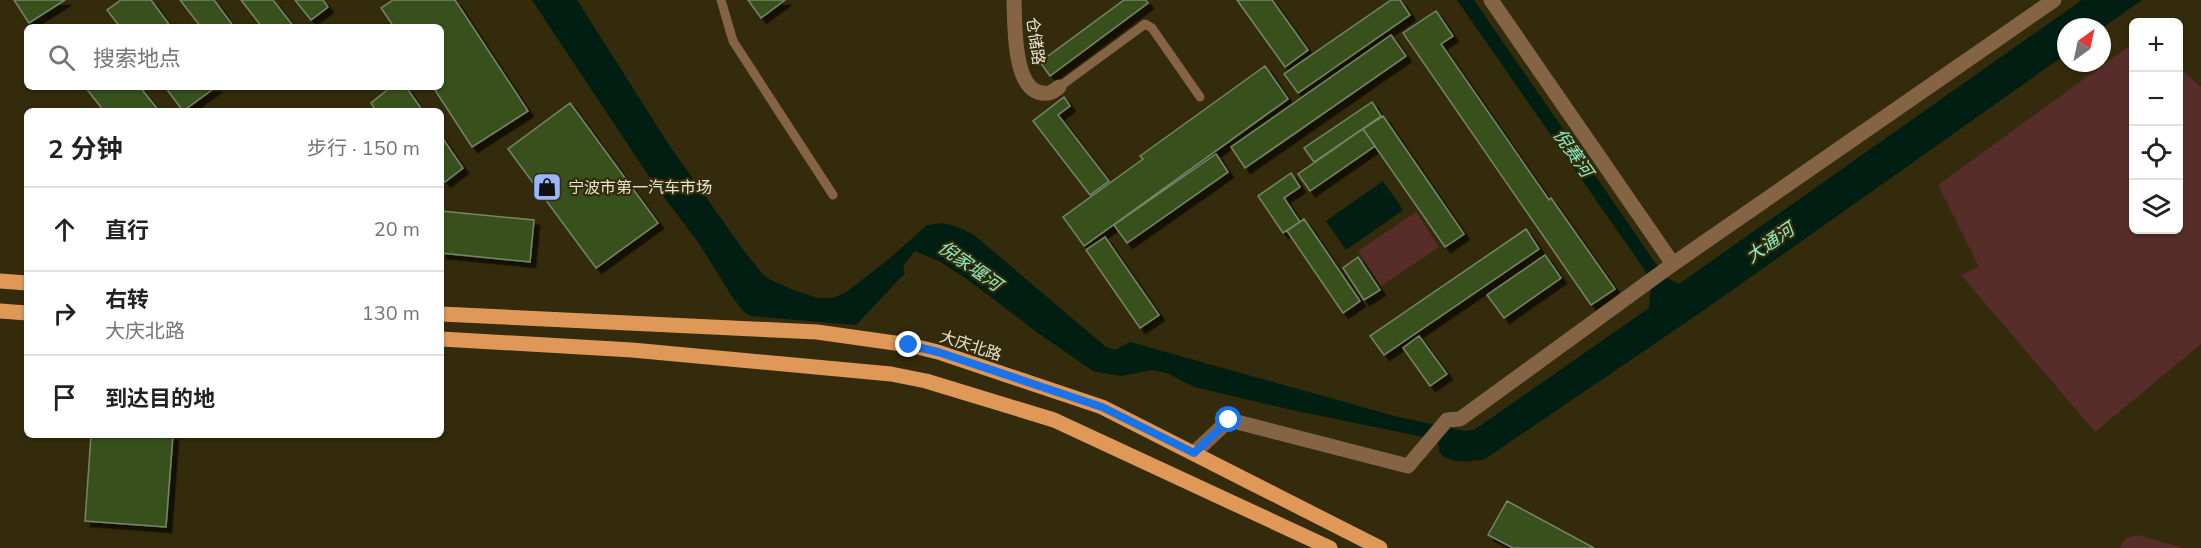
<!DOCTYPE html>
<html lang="zh">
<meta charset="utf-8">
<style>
:root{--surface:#fff;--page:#f2f2f2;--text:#222;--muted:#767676;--line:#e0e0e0}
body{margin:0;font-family:"Nunito Sans","Noto Sans SC",sans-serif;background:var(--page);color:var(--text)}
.controls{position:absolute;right:18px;top:18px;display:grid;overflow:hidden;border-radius:9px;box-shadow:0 2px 4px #0004}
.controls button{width:54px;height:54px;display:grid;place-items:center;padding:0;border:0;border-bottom:2px solid var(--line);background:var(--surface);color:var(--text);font:30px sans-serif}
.compass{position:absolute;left:2057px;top:18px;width:54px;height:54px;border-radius:50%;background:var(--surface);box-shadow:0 2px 4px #0004;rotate:33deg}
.stop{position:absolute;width:18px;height:18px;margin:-14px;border:4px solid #1a73e8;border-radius:50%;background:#fff}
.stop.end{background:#1a73e8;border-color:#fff;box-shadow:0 2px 6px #0008}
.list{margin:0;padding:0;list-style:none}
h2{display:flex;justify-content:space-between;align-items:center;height:78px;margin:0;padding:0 24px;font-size:26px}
h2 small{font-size:20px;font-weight:400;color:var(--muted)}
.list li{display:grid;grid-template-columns:39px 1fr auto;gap:18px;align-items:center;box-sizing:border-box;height:84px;padding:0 24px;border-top:2px solid var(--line)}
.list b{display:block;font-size:22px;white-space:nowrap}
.list p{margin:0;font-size:20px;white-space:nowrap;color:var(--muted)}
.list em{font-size:20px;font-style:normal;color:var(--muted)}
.icon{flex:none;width:33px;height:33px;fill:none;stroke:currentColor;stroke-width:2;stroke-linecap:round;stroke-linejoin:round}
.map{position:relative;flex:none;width:2201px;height:548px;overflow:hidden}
.search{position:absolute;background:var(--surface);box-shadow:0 2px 4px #0004;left:24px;top:24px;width:420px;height:66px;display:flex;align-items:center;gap:15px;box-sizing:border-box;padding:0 21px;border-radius:9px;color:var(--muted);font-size:22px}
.panel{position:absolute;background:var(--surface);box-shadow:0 2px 4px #0004;left:24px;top:108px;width:420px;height:330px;border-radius:9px}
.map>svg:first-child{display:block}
.green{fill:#562d29}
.water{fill:#001e12}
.building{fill:#39511f;stroke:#768668;stroke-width:1.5;filter:url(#shadow)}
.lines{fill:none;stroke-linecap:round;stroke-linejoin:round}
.lane{stroke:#856345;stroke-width:9}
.street{stroke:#856345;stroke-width:15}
.primary{stroke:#df9857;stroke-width:15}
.route{stroke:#1a73e8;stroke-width:8}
.labels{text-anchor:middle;stroke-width:4.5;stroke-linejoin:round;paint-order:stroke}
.street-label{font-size:16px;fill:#e8e4d2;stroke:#332b0b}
.poi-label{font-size:16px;fill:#e8e4d2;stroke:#332b0b;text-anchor:start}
.water-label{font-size:18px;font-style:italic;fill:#8cedc4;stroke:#332b0b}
</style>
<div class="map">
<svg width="2201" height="548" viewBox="0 0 2201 548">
<defs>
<filter id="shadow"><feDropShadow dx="5.5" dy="5.5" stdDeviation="0" flood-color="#0009"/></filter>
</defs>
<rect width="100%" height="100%" fill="#332b0b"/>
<path class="green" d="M 2132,44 L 2134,45 L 2134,230 L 2178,230 L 2179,67 L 2201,87 L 2201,344 L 2095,432 L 1961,275 L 1979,267 L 1938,185 Z
M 1416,212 L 1439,247 L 1381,286 L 1358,251 Z
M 2138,535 L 2183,548 L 2119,548 L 2126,538 Z"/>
<path class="water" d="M 532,0 L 577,0 L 669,145 L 744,251 L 761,272 L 769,279 L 791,289 L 817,298 L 832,298 L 845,293 L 889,259 L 927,225 L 942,223 L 958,227 L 974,235 L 1106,347 L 1115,350 L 1130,342 L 1398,417 L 1465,431 L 1474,430 L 1649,308 L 1651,288 L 1644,269 L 1457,0 L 1474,0 L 1665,277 L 1679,284 L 2082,0 L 2142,0 L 2102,28 L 2066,27 L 2066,54 L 1707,308 L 1485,459 C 1470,462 1449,464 1439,452 L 1439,446 L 1436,442 L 1419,436 L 1292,410 L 1194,387 L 1167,373 L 1152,370 L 1121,376 L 1093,371 L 1038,333 L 967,279 L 939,261 L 915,251 L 903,266 L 905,273 L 856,325 L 751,316 L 744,312 L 733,298 L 698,242 L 654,184 Z
M 1383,181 L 1403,210 L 1346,250 L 1326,221 Z"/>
<path class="building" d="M 14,0 L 65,0 L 29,23 Z
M 121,0 L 151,0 L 171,27 L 120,27 L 107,10 Z
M 180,0 L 214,0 L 234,27 L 201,27 Z
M 241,0 L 273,0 L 294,27 L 262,27 Z
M 295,0 L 323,0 L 328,7 L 311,20 Z
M 393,0 L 455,0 L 528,111 L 472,147 L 433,87 L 441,87 L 441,27 L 394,27 L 381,8 Z
M 748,0 L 785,0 L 761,18 Z
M 1124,0 L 1146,0 L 1148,3 L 1050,76 L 1040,62 Z
M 1237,0 L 1272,0 L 1308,50 L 1285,67 Z
M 1391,0 L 1400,0 L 1410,15 L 1298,93 L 1284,74 Z
M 1436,11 L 1453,36 L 1441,44 L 1549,200 L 1551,198 L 1615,289 L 1591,305 L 1403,33 Z
M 1391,35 L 1406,56 L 1245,168 L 1231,147 Z
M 1265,66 L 1288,99 L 1084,246 L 1063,217 L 1143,159 L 1140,156 Z
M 85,87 L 140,87 L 159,111 L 104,111 Z
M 165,87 L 216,87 L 183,111 Z
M 391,87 L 406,87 L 423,111 L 376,111 L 371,103 Z
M 1064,97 L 1070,106 L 1058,115 L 1109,181 L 1090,195 L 1033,121 Z
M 1372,102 L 1381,116 L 1314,162 L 1304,148 Z
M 570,103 L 658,223 L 596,268 L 508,149 Z
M 1383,116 L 1464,234 L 1445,247 L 1363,129 Z
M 1363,129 L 1375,146 L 1310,191 L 1298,174 Z
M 441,136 L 463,168 L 445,182 L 441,176 Z
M 1216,154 L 1228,172 L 1127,243 L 1114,225 Z
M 1291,173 L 1300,187 L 1284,198 L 1300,222 L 1283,233 L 1258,196 Z
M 441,211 L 534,220 L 530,262 L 441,253 Z
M 1304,219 L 1360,301 L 1343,313 L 1287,231 Z
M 1526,229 L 1539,249 L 1384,355 L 1370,336 Z
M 1105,237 L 1159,315 L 1140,328 L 1086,250 Z
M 1545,255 L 1561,278 L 1504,318 L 1487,295 Z
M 1358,257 L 1380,290 L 1364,300 L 1343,268 Z
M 1419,336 L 1447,374 L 1430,386 L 1403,348 Z
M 91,435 L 173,435 L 166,527 L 85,521 Z
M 1507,501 L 1594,548 L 1513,548 L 1488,535 Z"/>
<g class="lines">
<path class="lane" d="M 721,0 L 733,41 L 833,195
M 1059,87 L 1145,24 L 1152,28 L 1200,97"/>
<path class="street" d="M 1014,0 C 1015,22 1013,84 1038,92 C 1047,95 1052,93 1059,87
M 1491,0 L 1673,264 L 2054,0
M 1194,453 L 1229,420 L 1408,466 L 1447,420 L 1460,419 L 1673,264"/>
<path class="primary" d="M 0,281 L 27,283
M 0,311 L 27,313
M 441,314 L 817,332 L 909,345 L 938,352 L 1102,407 L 1380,548
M 441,339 L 632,350 L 891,374 L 926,381 L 1054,420 L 1330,548"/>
</g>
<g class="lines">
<path class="route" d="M 909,345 L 938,352 L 1102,407 L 1194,453 L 1229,420"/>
</g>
<defs>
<g id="shop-square" transform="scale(1.5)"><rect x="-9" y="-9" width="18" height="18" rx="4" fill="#9ab5fd" stroke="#332b0b"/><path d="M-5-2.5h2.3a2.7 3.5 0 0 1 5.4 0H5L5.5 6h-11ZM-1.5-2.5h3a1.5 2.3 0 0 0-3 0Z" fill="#111"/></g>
</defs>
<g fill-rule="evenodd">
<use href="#shop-square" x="547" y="187"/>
</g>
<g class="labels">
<g class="street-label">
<text transform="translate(1036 41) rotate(82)" y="6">仓储路</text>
<text transform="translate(971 345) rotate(18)" y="6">大庆北路</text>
</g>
<g class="poi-label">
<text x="568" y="193">宁波市第一汽车市场</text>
</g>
<g class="water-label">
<text transform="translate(1573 153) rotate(55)" y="6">倪赛河</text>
<text transform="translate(1770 243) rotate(-35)" y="6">大通河</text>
<text transform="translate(970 266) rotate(35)" y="6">倪家堰河</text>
</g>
</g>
</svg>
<div class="controls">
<button>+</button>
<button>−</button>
<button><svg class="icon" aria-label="locate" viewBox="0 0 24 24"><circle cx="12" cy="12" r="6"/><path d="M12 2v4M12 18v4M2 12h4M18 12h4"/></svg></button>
<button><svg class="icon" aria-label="layers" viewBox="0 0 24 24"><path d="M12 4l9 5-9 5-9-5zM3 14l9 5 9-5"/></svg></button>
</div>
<svg class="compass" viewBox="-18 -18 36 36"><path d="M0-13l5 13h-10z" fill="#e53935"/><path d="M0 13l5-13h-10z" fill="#767676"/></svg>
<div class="stop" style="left:1229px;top:420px"></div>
<div class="stop end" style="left:909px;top:345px"></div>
<div class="search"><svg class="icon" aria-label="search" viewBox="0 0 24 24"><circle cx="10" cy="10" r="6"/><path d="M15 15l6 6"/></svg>搜索地点</div>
<section class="panel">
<h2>2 分钟<small>步行 · 150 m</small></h2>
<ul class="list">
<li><svg class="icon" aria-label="ahead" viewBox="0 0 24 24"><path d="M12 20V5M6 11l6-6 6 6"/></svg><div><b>直行</b></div><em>20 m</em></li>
<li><svg class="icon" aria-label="right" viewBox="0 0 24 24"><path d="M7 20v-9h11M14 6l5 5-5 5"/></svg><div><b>右转</b><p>大庆北路</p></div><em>130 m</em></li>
<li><svg class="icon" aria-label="arrive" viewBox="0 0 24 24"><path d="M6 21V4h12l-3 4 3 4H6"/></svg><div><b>到达目的地</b></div></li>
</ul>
</section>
</div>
